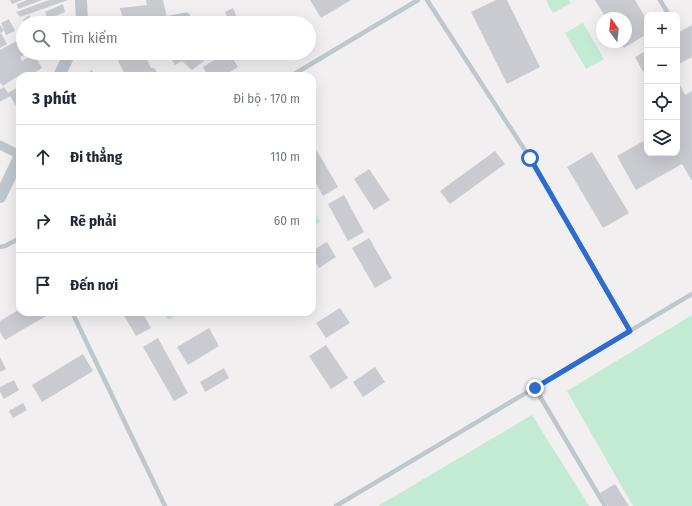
<!DOCTYPE html>
<html lang="vi">
<meta charset="utf-8">
<style>
:root{--surface:#fff;--page:#f6f6f7;--text:#1f2937;--muted:#747a83;--line:#e0e1e3}
body{margin:0;font-family:"Fira Sans Condensed",sans-serif;background:var(--page);color:var(--text)}
.controls{position:absolute;right:12px;top:12px;display:grid;overflow:hidden;border-radius:8px;box-shadow:0 4px 16px #0002}
.controls button{width:36px;height:36px;display:grid;place-items:center;padding:0;border:0;border-bottom:1px solid var(--line);background:var(--surface);color:var(--text);font:20px sans-serif}
.compass{position:absolute;left:596px;top:12px;width:36px;height:36px;border-radius:50%;background:var(--surface);box-shadow:0 4px 16px #0002;rotate:345deg}
.stop{position:absolute;width:12px;height:12px;margin:-9px;border:3px solid #2d6bce;border-radius:50%;background:#fff}
.stop.end{background:#2d6bce;border-color:#fff;box-shadow:0 1px 4px #0008}
.list{margin:0;padding:0;list-style:none}
h2{display:flex;justify-content:space-between;align-items:center;height:52px;margin:0;padding:0 16px;font-size:17px}
h2 small{font-size:13px;font-weight:400;color:var(--muted)}
.list li{display:grid;grid-template-columns:26px 1fr auto;gap:12px;align-items:center;box-sizing:border-box;height:64px;padding:0 16px;border-top:1px solid var(--line)}
.list b{display:block;font-size:15px;white-space:nowrap}
.list em{font-size:13px;font-style:normal;color:var(--muted)}
.icon{flex:none;width:22px;height:22px;fill:none;stroke:currentColor;stroke-width:2;stroke-linecap:round;stroke-linejoin:round}
.map{position:relative;flex:none;width:692px;height:506px;overflow:hidden}
.search{position:absolute;background:var(--surface);box-shadow:0 4px 16px #0002;left:16px;top:16px;width:300px;height:44px;display:flex;align-items:center;gap:10px;box-sizing:border-box;padding:0 14px;border-radius:22px;color:var(--muted);font-size:15px}
.panel{position:absolute;background:var(--surface);box-shadow:0 4px 16px #0002;left:16px;top:72px;width:300px;height:244px;border-radius:12px}
.map>svg:first-child{display:block}
.green{fill:#c2ead4}
.building{fill:#cacbd1}
.lines{fill:none;stroke-linecap:round;stroke-linejoin:round}
.service{stroke:#bfc6cc;stroke-width:4.5}
.minor{stroke:#bfc6cc;stroke-width:9}
.tertiary{stroke:#bfc6cc;stroke-width:12}
.route{stroke:#2d6bce;stroke-width:5}
</style>
<div class="map">
<svg width="692" height="506" viewBox="0 0 692 506">
<rect width="100%" height="100%" fill="#f1efef"/>
<path class="green" d="M 546,0 L 569,0 L 571,3 L 553,13 Z
M 583,23 L 604,59 L 586,69 L 565,33 Z
M 312,208 L 320,222 L 312,227 Z
M 164,312 L 181,312 L 168,320 Z
M 692,315 L 692,506 L 633,506 L 567,391 Z
M 532,415 L 589,506 L 378,506 Z"/>
<path class="building" d="M 10,0 L 22,0 L 12,4 Z
M 27,0 L 42,0 L 18,9 L 17,4 Z
M 49,0 L 68,0 L 20,17 L 16,12 Z
M 146,0 L 163,0 L 167,17 L 124,23 L 120,8 L 147,5 Z
M 310,0 L 351,0 L 321,18 Z
M 496,0 L 507,0 L 540,67 L 507,84 L 471,12 Z
M 595,0 L 635,0 L 647,20 L 647,34 L 624,48 L 620,42 L 626,42 L 626,18 L 606,18 Z
M 63,4 L 65,12 L 48,19 L 45,12 Z
M 233,8 L 239,23 L 230,23 L 225,12 Z
M 29,15 L 34,23 L 24,23 L 23,20 Z
M 9,19 L 15,31 L 6,35 L 1,23 Z
M 0,25 L 4,31 L 0,33 Z
M 692,25 L 692,57 L 677,65 L 677,33 Z
M 1,33 L 7,44 L 0,48 L 0,34 Z
M 22,38 L 23,40 L 23,53 L 27,53 L 20,57 L 22,61 L 34,54 L 42,68 L 29,76 L 20,76 L 20,79 L 18,76 L 3,86 L 1,83 L 0,84 L 0,50 Z
M 647,50 L 647,79 L 635,57 Z
M 45,53 L 54,53 L 48,58 Z
M 114,53 L 144,53 L 151,68 L 154,68 L 160,76 L 126,76 Z
M 168,53 L 201,53 L 204,61 L 192,70 L 182,61 L 175,65 Z
M 226,53 L 230,53 L 238,67 L 224,76 L 208,76 L 203,67 Z
M 232,53 L 250,53 L 237,61 Z
M 92,70 L 96,76 L 84,76 Z
M 679,83 L 685,95 L 692,91 L 692,181 L 682,164 L 636,190 L 617,156 L 647,139 L 647,153 L 677,153 L 677,84 Z
M 20,86 L 20,108 L 18,109 L 10,96 L 0,102 L 0,89 L 4,87 L 8,93 Z
M 313,144 L 338,187 L 323,196 L 312,176 L 312,145 Z
M 495,151 L 505,164 L 450,204 L 440,191 Z
M 592,152 L 629,213 L 603,228 L 567,167 Z
M 369,169 L 390,200 L 374,210 L 354,179 Z
M 344,195 L 364,232 L 348,241 L 328,204 Z
M 369,238 L 392,278 L 375,288 L 352,248 Z
M 327,242 L 336,257 L 319,268 L 312,257 L 312,251 Z
M 340,308 L 350,323 L 326,338 L 316,323 Z
M 20,309 L 20,312 L 53,312 L 5,340 L 0,332 L 0,321 Z
M 122,312 L 142,312 L 151,328 L 136,336 Z
M 209,328 L 219,346 L 188,365 L 177,347 Z
M 158,338 L 188,393 L 174,401 L 143,347 Z
M 326,345 L 348,378 L 331,389 L 309,356 Z
M 83,354 L 93,371 L 42,402 L 32,385 Z
M 0,357 L 6,369 L 0,372 Z
M 375,367 L 385,382 L 363,397 L 353,382 Z
M 224,368 L 229,378 L 205,392 L 200,382 Z
M 14,380 L 19,390 L 4,399 L 0,392 L 0,387 Z
M 23,403 L 27,410 L 13,418 L 9,411 Z
M 615,484 L 629,506 L 608,506 L 600,493 Z"/>
<g class="lines">
<path class="service" d="M 427,0 L 530,158 L 630,331
M 660,0 L 669,15
M 291,76 L 418,0
M 0,247 L 5,246 L 20,238
M 72,312 L 165,506
M 535,388 L 605,506
M 336,506 L 692,294"/>
<path class="minor" d="M 155,23 L 186,17
M 0,145 L 20,155"/>
<path class="tertiary" d="M 81,0 L 82,23
M 59,76 L 70,53
M 0,197 L 20,156"/>
</g>
<g class="lines">
<path class="route" d="M 530,158 L 630,331 L 535,388"/>
</g>
</svg>
<div class="controls">
<button>+</button>
<button>−</button>
<button><svg class="icon" aria-label="locate" viewBox="0 0 24 24"><circle cx="12" cy="12" r="6"/><path d="M12 2v4M12 18v4M2 12h4M18 12h4"/></svg></button>
<button><svg class="icon" aria-label="layers" viewBox="0 0 24 24"><path d="M12 4l9 5-9 5-9-5zM3 14l9 5 9-5"/></svg></button>
</div>
<svg class="compass" viewBox="-18 -18 36 36"><path d="M0-13l5 13h-10z" fill="#e53935"/><path d="M0 13l5-13h-10z" fill="#747a83"/></svg>
<div class="stop" style="left:530px;top:158px"></div>
<div class="stop end" style="left:535px;top:388px"></div>
<div class="search"><svg class="icon" aria-label="search" viewBox="0 0 24 24"><circle cx="10" cy="10" r="6"/><path d="M15 15l6 6"/></svg>Tìm kiếm</div>
<section class="panel">
<h2>3 phút<small>Đi bộ · 170 m</small></h2>
<ul class="list">
<li><svg class="icon" aria-label="ahead" viewBox="0 0 24 24"><path d="M12 20V5M6 11l6-6 6 6"/></svg><div><b>Đi thẳng</b></div><em>110 m</em></li>
<li><svg class="icon" aria-label="right" viewBox="0 0 24 24"><path d="M7 20v-9h11M14 6l5 5-5 5"/></svg><div><b>Rẽ phải</b></div><em>60 m</em></li>
<li><svg class="icon" aria-label="arrive" viewBox="0 0 24 24"><path d="M6 21V4h12l-3 4 3 4H6"/></svg><div><b>Đến nơi</b></div></li>
</ul>
</section>
</div>
